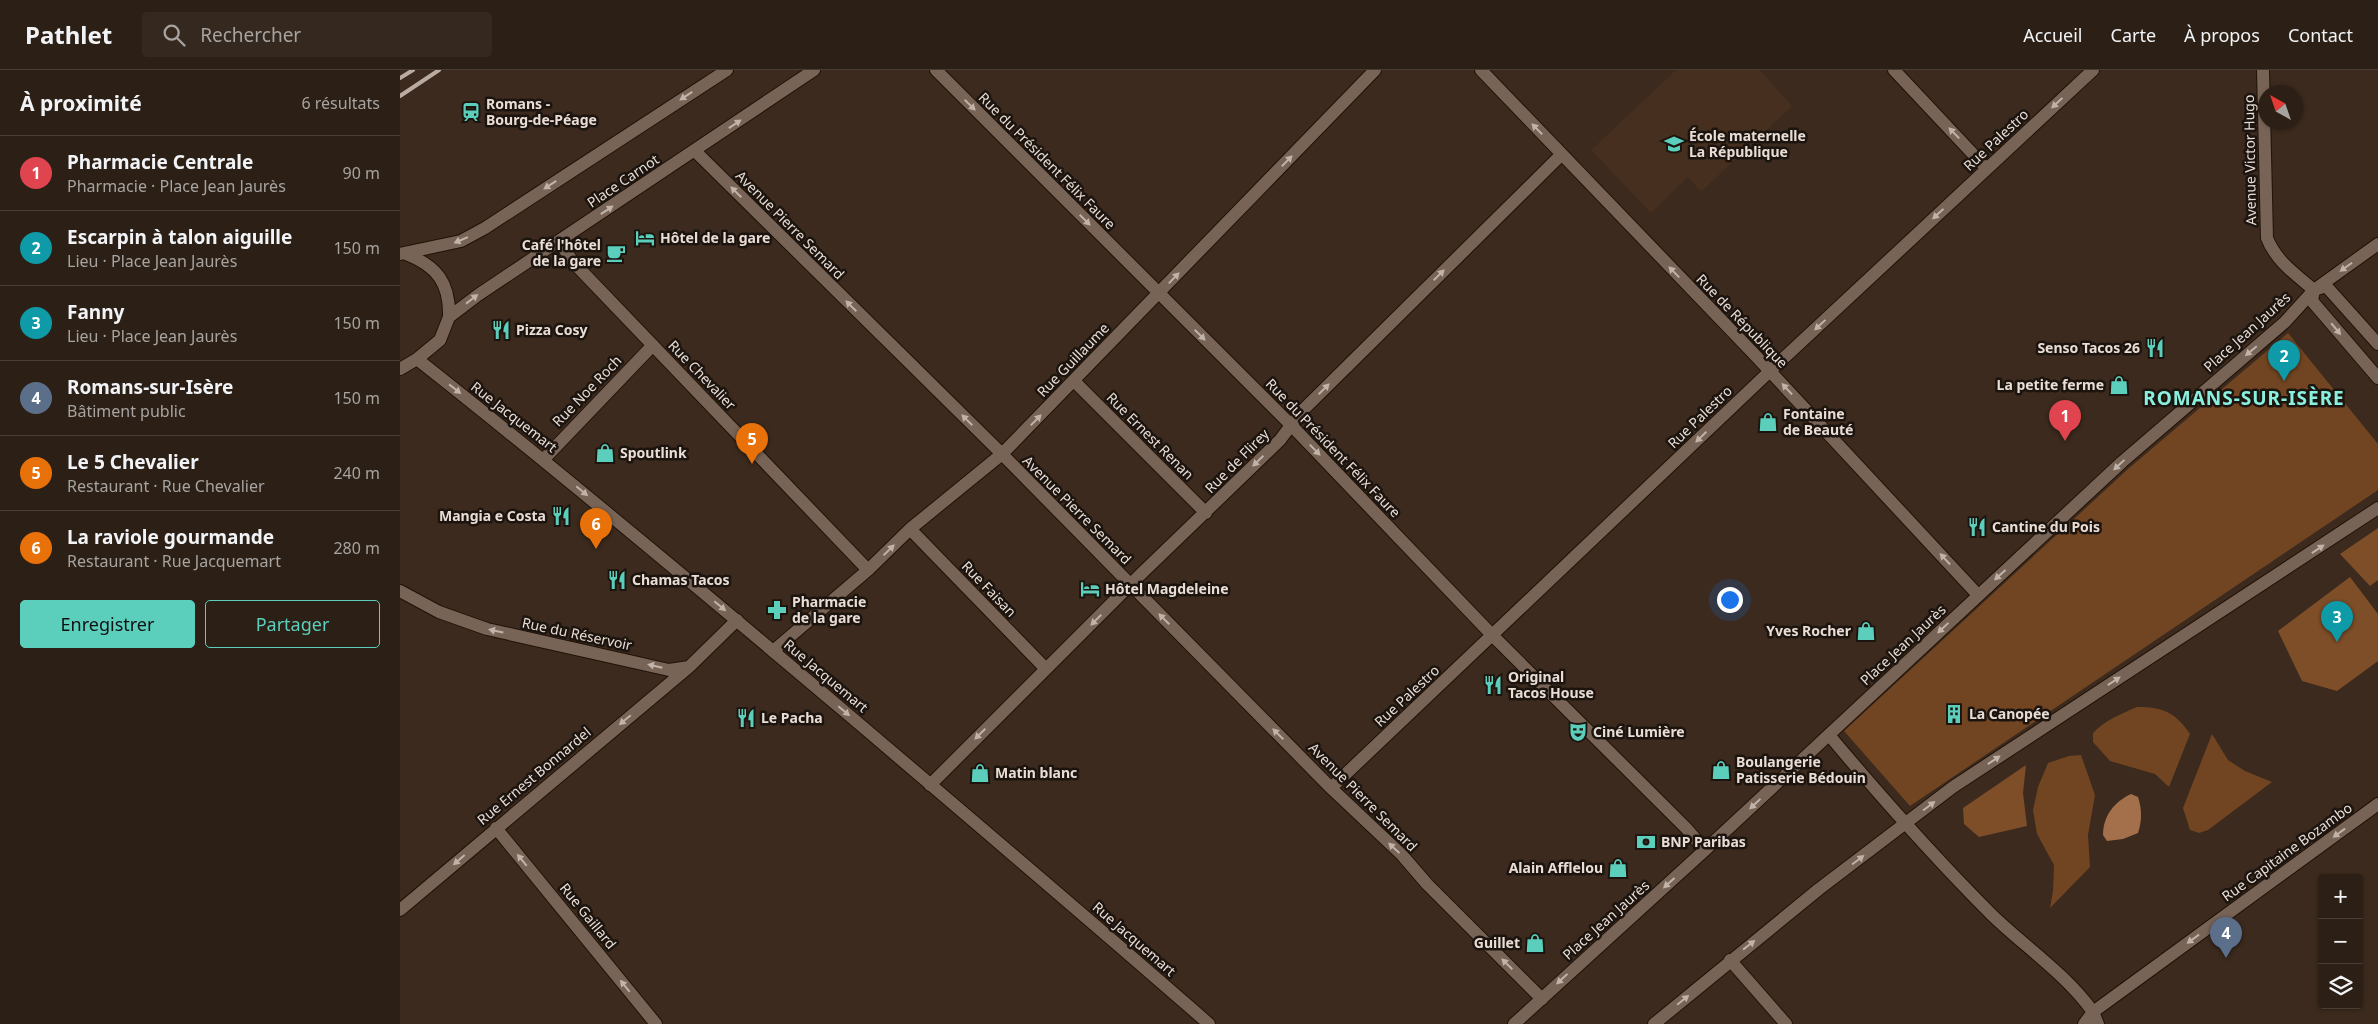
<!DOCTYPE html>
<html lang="fr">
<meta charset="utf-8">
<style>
:root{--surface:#2c2016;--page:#34281f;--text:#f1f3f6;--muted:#a6a3a1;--line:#483e35;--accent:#5bcebc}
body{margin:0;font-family:"Noto Sans",sans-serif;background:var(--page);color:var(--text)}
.controls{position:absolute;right:15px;bottom:15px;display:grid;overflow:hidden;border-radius:5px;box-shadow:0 1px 4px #0004}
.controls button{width:45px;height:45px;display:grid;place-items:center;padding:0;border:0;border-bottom:1px solid var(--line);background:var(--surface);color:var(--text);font:25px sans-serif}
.compass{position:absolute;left:1858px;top:15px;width:45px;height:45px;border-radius:50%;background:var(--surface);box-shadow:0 1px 4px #0004;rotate:320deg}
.you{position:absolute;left:1329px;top:529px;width:18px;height:18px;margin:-12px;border:4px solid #fff;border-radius:50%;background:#1a73e8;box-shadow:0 0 0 8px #1a73e833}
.badge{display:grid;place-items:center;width:32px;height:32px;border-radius:50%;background:var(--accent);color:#fff;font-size:16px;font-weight:700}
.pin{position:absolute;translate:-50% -41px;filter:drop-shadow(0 1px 2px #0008)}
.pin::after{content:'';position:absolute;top:26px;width:18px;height:15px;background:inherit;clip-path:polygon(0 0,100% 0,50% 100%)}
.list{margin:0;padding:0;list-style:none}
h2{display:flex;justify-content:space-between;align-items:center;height:65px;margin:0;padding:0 20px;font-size:21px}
h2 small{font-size:16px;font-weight:400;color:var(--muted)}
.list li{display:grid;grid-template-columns:32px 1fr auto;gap:15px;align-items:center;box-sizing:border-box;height:75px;padding:0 20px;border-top:1px solid var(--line)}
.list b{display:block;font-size:19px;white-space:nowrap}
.list p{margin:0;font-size:16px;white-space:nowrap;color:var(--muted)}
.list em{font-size:16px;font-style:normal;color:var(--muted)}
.actions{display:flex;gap:10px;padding:15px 20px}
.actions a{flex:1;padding:11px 0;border:1px solid var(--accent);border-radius:5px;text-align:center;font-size:18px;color:var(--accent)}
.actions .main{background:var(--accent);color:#111}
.icon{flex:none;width:28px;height:28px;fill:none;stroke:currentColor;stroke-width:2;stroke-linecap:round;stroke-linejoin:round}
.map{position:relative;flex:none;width:1978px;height:954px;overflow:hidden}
header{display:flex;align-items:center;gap:30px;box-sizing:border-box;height:70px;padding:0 25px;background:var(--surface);border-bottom:1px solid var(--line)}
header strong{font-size:24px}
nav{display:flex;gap:28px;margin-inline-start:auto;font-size:18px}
.search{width:350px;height:45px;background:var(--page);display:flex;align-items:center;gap:12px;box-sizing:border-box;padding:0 18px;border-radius:5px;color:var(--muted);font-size:19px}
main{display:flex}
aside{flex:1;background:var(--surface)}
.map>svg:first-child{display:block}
.built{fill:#462f1e}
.green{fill:#714522}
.forest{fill:#7e4e29}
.water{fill:#a3704b}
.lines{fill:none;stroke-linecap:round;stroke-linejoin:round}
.minor-casing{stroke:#211207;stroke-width:14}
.tertiary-casing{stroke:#211207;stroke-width:14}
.secondary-casing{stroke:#211207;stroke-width:14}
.minor{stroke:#776456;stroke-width:12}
.tertiary{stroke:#776456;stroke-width:12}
.secondary{stroke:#776456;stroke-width:12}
.rail{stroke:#b9aba2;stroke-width:4}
.oneway{fill:#c1b3a9}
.labels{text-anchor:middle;stroke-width:5;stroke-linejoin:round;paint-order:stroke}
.poi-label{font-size:14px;font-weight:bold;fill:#e9ddd5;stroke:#1c140f;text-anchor:start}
.street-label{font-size:14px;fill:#e9ddd5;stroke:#1c140f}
.district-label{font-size:19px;font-weight:bold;letter-spacing:1px;fill:#89f0de;stroke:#1c140f}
</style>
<header>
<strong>Pathlet</strong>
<div class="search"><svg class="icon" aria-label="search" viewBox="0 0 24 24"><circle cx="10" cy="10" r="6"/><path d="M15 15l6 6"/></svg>Rechercher</div>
<nav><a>Accueil</a><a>Carte</a><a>À propos</a><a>Contact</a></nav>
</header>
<main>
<aside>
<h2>À proximité<small>6 résultats</small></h2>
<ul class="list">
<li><span class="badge" style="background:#e0444e">1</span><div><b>Pharmacie Centrale</b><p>Pharmacie · Place Jean Jaurès</p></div><em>90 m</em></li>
<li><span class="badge" style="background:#0f9aa8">2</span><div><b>Escarpin à talon aiguille</b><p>Lieu · Place Jean Jaurès</p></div><em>150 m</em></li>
<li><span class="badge" style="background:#0f9aa8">3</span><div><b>Fanny</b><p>Lieu · Place Jean Jaurès</p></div><em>150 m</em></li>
<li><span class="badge" style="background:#5c6f8a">4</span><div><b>Romans-sur-Isère</b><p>Bâtiment public</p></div><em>150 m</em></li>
<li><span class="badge" style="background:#e8710a">5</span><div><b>Le 5 Chevalier</b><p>Restaurant · Rue Chevalier</p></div><em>240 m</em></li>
<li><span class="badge" style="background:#e8710a">6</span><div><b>La raviole gourmande</b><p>Restaurant · Rue Jacquemart</p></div><em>280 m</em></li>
</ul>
<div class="actions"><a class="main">Enregistrer</a><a>Partager</a></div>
</aside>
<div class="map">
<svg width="1978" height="954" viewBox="0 0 1978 954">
<rect width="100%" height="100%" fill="#3b2a1d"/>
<path class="built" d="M 1276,0 L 1360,0 L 1392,36 L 1301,122 L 1288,107 L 1251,143 L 1191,80 Z"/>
<path class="green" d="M 1888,263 L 1978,374 L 1978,420 L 1510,736 L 1444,661 L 1728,399 Z
M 1737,637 C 1763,637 1775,642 1790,664 L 1769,717 L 1755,704 L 1710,691 L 1693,672 L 1693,663 C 1705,650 1721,644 1737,637 Z
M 1812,664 L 1828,690 L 1845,701 L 1872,712 L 1808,760 L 1799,763 L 1790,760 L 1783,738 Z
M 1681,685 L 1695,725 L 1688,765 L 1690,797 L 1650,838 L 1653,821 L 1654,795 L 1637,764 L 1633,740 L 1638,717 L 1648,693 L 1669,686 Z"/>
<path class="forest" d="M 1978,458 L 1978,510 L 1970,516 L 1940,484 Z
M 1950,507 L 1978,544 L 1978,591 L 1937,621 L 1902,611 L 1878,561 Z
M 1626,695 L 1623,723 L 1627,756 L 1579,767 L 1564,754 L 1563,738 Z"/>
<path class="water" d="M 1731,724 L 1738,727 C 1742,739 1742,751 1738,763 L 1723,769 L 1707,771 L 1703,765 C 1703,746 1714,732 1731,724 Z"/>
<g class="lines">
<g class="minor-casing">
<path id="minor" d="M 536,0 L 891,355 L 1093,566 L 1286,758 L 1305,780
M 1494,0 L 1587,99
M 1863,0 L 1867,168 C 1876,191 1895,204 1914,220
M 295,81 L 602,384 L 931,718 L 1002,785 L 1027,814 L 1142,929
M 159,172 L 174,193 L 468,500
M 1914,220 L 1912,231 L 1978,308
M 1914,220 L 1926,216 L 1978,274
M 674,311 L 806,443
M 144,389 L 253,275
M 510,459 L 646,599
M 0,521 L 39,542 L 87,559 L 269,600 L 289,597 L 337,550
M 373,581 L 468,500 L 510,459 L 602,384 L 975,0
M 530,715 L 741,504 L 880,370 L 900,343 L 1161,85
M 931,718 L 1370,301 L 1693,0
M 96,758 L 256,954
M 0,840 L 289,597
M 1330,890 L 1386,954
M 1698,954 L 1693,942 L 1978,734"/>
</g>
<g class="tertiary-casing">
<path id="tertiary" d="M 1081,0 L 1354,284 L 1578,525
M 1429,665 C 1481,727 1534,787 1592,845 C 1625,877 1666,904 1693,942 L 1684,954"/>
</g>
<g class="secondary-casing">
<path id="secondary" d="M 0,184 L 61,171 L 85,158 L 327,0
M 6,184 C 37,196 50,213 49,247
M 17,289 C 164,405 307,525 450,646 C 570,748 690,850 809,954
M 0,299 L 17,289 L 40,270 L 49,247 L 78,225 L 414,0
M 1114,954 L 1305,780 L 1722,392 L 1885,252 L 1914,220 L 1978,174
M 1254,954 L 1419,819 L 1553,717 L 1978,438"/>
</g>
<use href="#minor" class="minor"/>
<use href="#tertiary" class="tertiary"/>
<use href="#secondary" class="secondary"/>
<path class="rail" d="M 0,8 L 13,0
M 0,26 L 39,0"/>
</g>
<defs><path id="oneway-solid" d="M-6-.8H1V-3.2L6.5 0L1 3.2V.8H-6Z" transform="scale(1.25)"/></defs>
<g class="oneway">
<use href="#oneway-solid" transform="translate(286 26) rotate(147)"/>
<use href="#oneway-solid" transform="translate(1657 33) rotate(137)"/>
<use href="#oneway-solid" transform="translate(570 35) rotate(45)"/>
<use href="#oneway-solid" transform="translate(335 54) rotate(-34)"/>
<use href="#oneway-solid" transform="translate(1137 59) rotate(-134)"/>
<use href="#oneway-solid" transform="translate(1554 63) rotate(-134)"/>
<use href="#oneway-solid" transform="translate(887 91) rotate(-46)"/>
<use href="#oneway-solid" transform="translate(150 115) rotate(147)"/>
<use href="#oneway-solid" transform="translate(336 122) rotate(-135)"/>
<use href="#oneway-solid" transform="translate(207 140) rotate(-34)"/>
<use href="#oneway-solid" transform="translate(1538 144) rotate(137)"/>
<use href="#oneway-solid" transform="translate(685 150) rotate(45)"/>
<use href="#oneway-solid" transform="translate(61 170) rotate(157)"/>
<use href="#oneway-solid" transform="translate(1946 197) rotate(145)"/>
<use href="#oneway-solid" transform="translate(1274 202) rotate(-134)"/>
<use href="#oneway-solid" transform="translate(1039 205) rotate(-45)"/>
<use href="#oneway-solid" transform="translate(774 208) rotate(-46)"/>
<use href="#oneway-solid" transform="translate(72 229) rotate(-38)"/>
<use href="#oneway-solid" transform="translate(451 236) rotate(-135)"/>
<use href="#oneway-solid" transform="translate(1420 255) rotate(137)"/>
<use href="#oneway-solid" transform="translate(1936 259) rotate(50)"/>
<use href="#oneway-solid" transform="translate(800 265) rotate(45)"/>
<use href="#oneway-solid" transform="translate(1851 281) rotate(140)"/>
<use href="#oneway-solid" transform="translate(55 319) rotate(38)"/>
<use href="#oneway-solid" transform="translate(924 319) rotate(-45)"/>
<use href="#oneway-solid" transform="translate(1387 319) rotate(-133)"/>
<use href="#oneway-solid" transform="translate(567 350) rotate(-135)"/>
<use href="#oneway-solid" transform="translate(636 350) rotate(-46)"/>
<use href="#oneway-solid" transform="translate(1301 367) rotate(136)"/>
<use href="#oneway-solid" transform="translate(915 380) rotate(46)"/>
<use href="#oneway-solid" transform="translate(858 391) rotate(136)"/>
<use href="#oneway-solid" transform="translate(1719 395) rotate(137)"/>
<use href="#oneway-solid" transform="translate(182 421) rotate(40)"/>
<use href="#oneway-solid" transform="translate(1918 479) rotate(-34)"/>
<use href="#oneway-solid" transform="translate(489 480) rotate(-44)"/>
<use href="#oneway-solid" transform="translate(1545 489) rotate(-133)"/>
<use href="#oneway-solid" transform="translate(1600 505) rotate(138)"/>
<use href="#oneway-solid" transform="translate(320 536) rotate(40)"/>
<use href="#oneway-solid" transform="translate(764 549) rotate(-135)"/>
<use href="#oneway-solid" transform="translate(696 550) rotate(135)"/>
<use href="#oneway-solid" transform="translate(1543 558) rotate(137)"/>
<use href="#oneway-solid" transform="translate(96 561) rotate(-168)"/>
<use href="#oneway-solid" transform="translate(255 596) rotate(-167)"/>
<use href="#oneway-solid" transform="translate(1714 611) rotate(-33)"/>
<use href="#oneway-solid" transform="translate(444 641) rotate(40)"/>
<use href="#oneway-solid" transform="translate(225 650) rotate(140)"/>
<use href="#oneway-solid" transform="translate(580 664) rotate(135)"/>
<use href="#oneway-solid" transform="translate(878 664) rotate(-135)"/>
<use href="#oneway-solid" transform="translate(1594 690) rotate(-34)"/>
<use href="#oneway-solid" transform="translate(1355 734) rotate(137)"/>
<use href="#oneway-solid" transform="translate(1529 736) rotate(-37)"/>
<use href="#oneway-solid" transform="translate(1939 763) rotate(144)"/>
<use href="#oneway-solid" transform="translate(994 778) rotate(-137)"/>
<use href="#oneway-solid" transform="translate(59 790) rotate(139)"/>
<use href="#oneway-solid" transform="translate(122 790) rotate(-129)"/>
<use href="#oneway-solid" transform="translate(1458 790) rotate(-37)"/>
<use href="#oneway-solid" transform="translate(1269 813) rotate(138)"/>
<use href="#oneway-solid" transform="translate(1793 869) rotate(144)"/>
<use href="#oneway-solid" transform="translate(1349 875) rotate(-38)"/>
<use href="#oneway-solid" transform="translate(1107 894) rotate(-135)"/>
<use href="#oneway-solid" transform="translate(1162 909) rotate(137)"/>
<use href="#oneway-solid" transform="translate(225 916) rotate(-129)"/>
<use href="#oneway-solid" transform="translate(1283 930) rotate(-39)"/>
</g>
<defs>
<g id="station-bare" transform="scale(1.5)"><path d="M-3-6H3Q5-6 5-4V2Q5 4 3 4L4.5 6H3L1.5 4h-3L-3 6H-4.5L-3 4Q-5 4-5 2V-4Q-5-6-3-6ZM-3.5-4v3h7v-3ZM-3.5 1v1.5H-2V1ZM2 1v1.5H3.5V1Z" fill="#5bcebc" stroke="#1c140f" stroke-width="2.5" paint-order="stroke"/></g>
<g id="school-bare" transform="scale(1.5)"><path d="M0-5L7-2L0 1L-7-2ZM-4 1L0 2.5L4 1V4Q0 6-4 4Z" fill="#5bcebc" stroke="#1c140f" stroke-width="2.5" paint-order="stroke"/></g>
<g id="hotel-bare" transform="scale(1.5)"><path d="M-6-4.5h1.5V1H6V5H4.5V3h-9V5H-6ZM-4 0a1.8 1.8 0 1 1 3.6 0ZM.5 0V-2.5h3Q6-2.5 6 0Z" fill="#5bcebc" stroke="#1c140f" stroke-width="2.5" paint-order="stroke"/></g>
<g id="cafe-bare" transform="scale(1.5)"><path d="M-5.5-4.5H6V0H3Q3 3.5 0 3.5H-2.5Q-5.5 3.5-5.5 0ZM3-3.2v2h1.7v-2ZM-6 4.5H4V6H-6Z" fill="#5bcebc" stroke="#1c140f" stroke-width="2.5" paint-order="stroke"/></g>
<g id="restaurant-bare" transform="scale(1.5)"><path d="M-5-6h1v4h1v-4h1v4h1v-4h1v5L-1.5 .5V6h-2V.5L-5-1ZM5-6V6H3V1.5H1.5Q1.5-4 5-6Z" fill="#5bcebc" stroke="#1c140f" stroke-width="2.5" paint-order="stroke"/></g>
<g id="shop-bare" transform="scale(1.5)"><path d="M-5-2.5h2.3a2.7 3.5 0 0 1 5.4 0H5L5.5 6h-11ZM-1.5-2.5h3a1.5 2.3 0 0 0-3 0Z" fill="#5bcebc" stroke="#1c140f" stroke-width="2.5" paint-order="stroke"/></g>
<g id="pharmacy-bare" transform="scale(1.5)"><path d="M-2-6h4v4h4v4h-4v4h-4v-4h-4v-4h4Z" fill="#5bcebc" stroke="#1c140f" stroke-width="2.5" paint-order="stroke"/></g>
<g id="building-bare" transform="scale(1.5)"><path d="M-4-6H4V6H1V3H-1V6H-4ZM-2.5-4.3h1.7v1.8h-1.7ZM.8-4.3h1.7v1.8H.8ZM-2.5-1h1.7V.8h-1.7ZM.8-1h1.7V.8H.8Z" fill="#5bcebc" stroke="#1c140f" stroke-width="2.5" paint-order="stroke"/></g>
<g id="theatre-bare" transform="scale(1.5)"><path d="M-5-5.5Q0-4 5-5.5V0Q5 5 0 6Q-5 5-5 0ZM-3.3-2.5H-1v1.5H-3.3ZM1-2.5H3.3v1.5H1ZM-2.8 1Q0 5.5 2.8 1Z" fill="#5bcebc" stroke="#1c140f" stroke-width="2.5" paint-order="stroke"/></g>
<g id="bank-bare" transform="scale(1.5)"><path d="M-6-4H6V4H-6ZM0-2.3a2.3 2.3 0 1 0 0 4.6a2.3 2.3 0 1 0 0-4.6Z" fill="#5bcebc" stroke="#1c140f" stroke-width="2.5" paint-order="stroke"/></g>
</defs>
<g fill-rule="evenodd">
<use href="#station-bare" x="71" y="42"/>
<use href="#school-bare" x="1274" y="74"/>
<use href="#hotel-bare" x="245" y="168"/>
<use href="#cafe-bare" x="216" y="183"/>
<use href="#restaurant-bare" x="101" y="260"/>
<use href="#restaurant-bare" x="1755" y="278"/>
<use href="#shop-bare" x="1719" y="315"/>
<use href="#shop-bare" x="1368" y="352"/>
<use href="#shop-bare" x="205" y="383"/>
<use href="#restaurant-bare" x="161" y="446"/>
<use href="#restaurant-bare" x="1577" y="457"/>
<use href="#restaurant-bare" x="217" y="510"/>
<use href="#hotel-bare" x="690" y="519"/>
<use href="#pharmacy-bare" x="377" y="540"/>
<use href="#shop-bare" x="1466" y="561"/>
<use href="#restaurant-bare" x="1093" y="615"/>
<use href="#building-bare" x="1554" y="644"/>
<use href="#restaurant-bare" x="346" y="648"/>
<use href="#theatre-bare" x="1178" y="662"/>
<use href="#shop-bare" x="1321" y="700"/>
<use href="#shop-bare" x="580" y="703"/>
<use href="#bank-bare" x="1246" y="772"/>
<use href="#shop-bare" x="1218" y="798"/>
<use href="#shop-bare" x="1135" y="873"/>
</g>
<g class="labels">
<g class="poi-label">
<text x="86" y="39">Romans -<tspan x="86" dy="16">Bourg-de-Péage</tspan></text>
<text x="1289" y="71">École maternelle<tspan x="1289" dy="16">La République</tspan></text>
<text x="260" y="173">Hôtel de la gare</text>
<text x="201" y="180" text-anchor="end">Café l'hôtel<tspan x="201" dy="16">de la gare</tspan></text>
<text x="116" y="265">Pizza Cosy</text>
<text x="1740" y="283" text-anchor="end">Senso Tacos 26</text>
<text x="1704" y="320" text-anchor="end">La petite ferme</text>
<text x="1383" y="349">Fontaine<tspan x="1383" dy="16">de Beauté</tspan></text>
<text x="220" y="388">Spoutlink</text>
<text x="146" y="451" text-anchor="end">Mangia e Costa</text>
<text x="1592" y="462">Cantine du Pois</text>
<text x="232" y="515">Chamas Tacos</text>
<text x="705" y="524">Hôtel Magdeleine</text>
<text x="392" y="537">Pharmacie<tspan x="392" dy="16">de la gare</tspan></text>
<text x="1451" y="566" text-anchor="end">Yves Rocher</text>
<text x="1108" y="612">Original<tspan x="1108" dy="16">Tacos House</tspan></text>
<text x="1569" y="649">La Canopée</text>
<text x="361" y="653">Le Pacha</text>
<text x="1193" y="667">Ciné Lumière</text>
<text x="1336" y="697">Boulangerie<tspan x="1336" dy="16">Patisserie Bédouin</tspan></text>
<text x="595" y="708">Matin blanc</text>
<text x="1261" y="777">BNP Paribas</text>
<text x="1203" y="803" text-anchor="end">Alain Afflelou</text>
<text x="1120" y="878" text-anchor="end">Guillet</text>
</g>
<g class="street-label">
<text transform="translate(1596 70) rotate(-43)" y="5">Rue Palestro</text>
<text transform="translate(1850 90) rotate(-91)" y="5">Avenue Victor Hugo</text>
<text transform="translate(647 91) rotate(45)" y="5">Rue du Président Félix Faure</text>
<text transform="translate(223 111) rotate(-34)" y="5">Place Carnot</text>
<text transform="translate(390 155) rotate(45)" y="5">Avenue Pierre Semard</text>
<text transform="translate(1342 251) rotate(46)" y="5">Rue de République</text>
<text transform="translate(1847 262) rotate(-42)" y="5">Place Jean Jaurès</text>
<text transform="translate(673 290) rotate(-46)" y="5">Rue Guillaume</text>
<text transform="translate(302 305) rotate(46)" y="5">Rue Chevalier</text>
<text transform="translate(187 321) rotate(-46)" y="5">Rue Noe Roch</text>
<text transform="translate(114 347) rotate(38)" y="5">Rue Jacquemart</text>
<text transform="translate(1300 347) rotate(-44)" y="5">Rue Palestro</text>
<text transform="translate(750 366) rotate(45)" y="5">Rue Ernest Renan</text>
<text transform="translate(933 378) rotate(46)" y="5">Rue du Président Félix Faure</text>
<text transform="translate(837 391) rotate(-45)" y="5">Rue de Flirey</text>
<text transform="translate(677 440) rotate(45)" y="5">Avenue Pierre Semard</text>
<text transform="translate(589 519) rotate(46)" y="5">Rue Faisan</text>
<text transform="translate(177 564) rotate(12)" y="5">Rue du Réservoir</text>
<text transform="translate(1503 575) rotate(-43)" y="5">Place Jean Jaurès</text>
<text transform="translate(426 606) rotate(40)" y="5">Rue Jacquemart</text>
<text transform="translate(1007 626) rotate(-43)" y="5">Rue Palestro</text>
<text transform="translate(134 706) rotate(-40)" y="5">Rue Ernest Bonnardel</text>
<text transform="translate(963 727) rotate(45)" y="5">Avenue Pierre Semard</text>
<text transform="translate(1887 782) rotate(-36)" y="5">Rue Capitaine Bozambo</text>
<text transform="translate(188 846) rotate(51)" y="5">Rue Gaillard</text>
<text transform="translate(1206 850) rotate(-42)" y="5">Place Jean Jaurès</text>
<text transform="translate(734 869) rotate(41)" y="5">Rue Jacquemart</text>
</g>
<g class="district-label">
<text x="1844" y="335">ROMANS-SUR-ISÈRE</text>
</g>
</g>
</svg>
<div class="controls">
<button>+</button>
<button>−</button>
<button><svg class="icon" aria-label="layers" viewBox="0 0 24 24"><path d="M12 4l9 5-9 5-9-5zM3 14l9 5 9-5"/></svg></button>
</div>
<svg class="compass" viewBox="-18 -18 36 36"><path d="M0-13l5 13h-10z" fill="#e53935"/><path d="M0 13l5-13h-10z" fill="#a6a3a1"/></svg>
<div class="you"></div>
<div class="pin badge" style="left:1665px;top:371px;background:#e0444e">1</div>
<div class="pin badge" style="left:1884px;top:311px;background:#0f9aa8">2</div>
<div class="pin badge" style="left:1937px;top:572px;background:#0f9aa8">3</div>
<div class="pin badge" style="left:1826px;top:888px;background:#5c6f8a">4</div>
<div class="pin badge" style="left:352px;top:394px;background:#e8710a">5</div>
<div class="pin badge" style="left:196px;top:479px;background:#e8710a">6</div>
</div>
</main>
